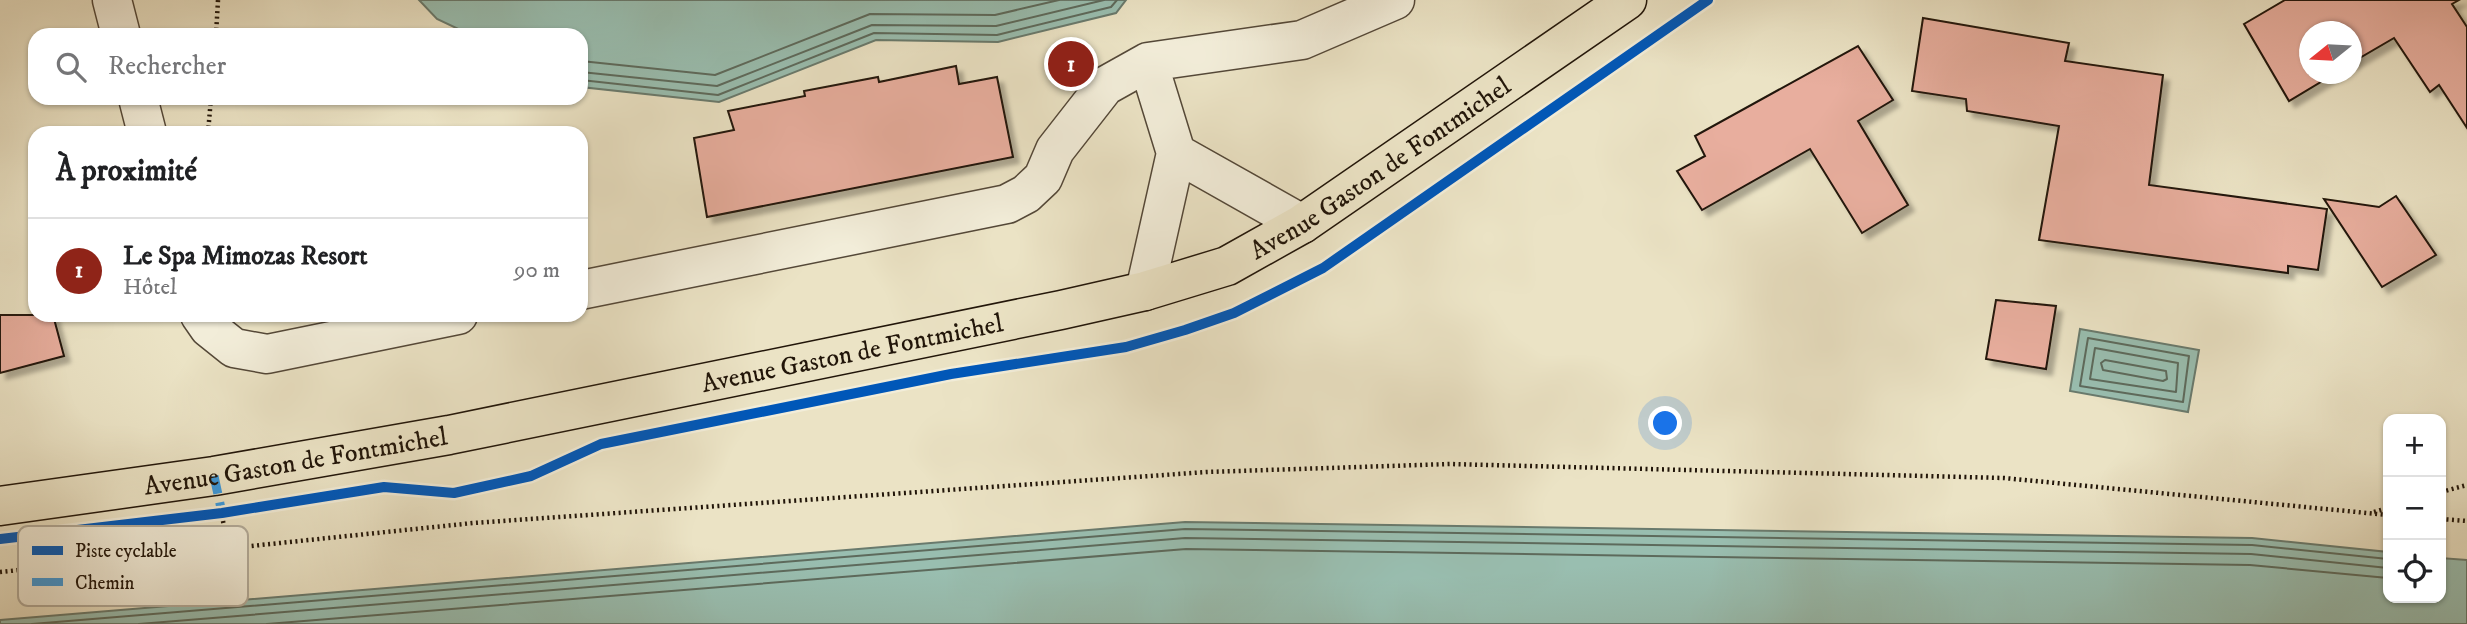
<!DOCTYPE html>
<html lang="fr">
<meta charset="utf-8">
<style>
:root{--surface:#fff;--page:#f6f6f6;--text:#202124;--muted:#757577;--line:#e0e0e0;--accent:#8f2418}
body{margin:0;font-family:"IM FELL DW Pica",serif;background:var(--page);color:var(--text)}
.controls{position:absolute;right:21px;bottom:21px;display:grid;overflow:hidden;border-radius:14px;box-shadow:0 2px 5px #0004}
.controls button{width:63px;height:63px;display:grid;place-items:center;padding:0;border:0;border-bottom:2px solid var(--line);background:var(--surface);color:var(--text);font:35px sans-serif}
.compass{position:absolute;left:2299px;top:21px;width:63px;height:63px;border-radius:50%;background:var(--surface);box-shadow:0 2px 5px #0004;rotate:252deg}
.you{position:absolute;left:1666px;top:424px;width:24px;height:24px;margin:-18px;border:5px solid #fff;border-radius:50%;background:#1a73e8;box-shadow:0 0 0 10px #1a73e833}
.badge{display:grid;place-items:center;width:46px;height:46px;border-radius:50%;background:var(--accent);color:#fff;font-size:23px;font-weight:700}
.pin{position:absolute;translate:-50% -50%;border:4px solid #fff;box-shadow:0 2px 7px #0006}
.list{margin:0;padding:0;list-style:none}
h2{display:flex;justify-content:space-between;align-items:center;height:91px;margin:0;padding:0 28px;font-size:30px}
h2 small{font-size:23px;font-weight:400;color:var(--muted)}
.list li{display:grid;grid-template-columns:46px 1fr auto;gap:21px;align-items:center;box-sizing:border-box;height:105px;padding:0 28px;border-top:2px solid var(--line)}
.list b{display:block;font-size:26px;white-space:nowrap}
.list p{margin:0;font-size:23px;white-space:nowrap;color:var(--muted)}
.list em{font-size:23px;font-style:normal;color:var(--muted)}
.icon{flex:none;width:38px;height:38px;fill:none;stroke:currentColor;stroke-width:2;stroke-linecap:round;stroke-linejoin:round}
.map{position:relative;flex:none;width:2467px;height:624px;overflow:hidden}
.search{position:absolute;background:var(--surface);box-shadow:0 2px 5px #0004;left:28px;top:28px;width:560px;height:77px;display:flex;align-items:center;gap:18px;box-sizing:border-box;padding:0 24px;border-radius:21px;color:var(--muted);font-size:26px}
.panel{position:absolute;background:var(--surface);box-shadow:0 2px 5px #0004;left:28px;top:126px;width:560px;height:196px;border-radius:21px}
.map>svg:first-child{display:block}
.water{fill:#99beb0;stroke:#697a6d;stroke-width:2}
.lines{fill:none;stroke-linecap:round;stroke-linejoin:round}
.shore{stroke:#5d6a5c;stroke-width:2}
.building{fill:#e8ae9e;stroke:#211509;stroke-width:2;filter:url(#shadow)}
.minor-casing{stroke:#544838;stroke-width:41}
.major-casing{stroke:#211509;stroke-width:41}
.path{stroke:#211509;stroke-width:4.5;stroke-dasharray:2 3.5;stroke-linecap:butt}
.minor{stroke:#f2edd9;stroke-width:38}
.major{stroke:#ebe3c5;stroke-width:38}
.quiet{stroke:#3c9add;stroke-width:9;stroke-dasharray:18 9;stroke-linecap:butt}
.cycleway-casing{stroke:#f2edd9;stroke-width:15}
.cycleway{stroke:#0057b8;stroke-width:10}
.labels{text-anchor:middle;stroke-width:7;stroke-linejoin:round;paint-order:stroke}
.street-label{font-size:26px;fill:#211509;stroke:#f2edd9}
.key{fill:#f2edd9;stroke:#b3ac9b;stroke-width:2}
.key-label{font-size:19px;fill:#211509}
</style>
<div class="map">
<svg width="2467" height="624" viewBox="0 0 2467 624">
<defs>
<filter id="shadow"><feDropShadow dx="6" dy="6" stdDeviation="2" flood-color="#0004"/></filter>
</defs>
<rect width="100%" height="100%" fill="#ebe3c5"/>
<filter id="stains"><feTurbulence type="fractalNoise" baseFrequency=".00286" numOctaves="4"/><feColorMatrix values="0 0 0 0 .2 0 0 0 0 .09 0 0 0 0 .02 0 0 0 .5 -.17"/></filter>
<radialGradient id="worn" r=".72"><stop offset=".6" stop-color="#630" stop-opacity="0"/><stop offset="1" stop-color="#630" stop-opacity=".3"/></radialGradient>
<path class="water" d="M 419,0 L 1126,0 L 1116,13 L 998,42 L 876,40 L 719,102 L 581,87 L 581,35 L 471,35 L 437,19 Z
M 2080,329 L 2199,350 L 2188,412 L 2070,391 Z
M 1185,522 L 2252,538 L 2388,552 L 2388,598 L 2441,598 L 2441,558 L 2467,560 L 2467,624 L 0,624 L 0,620 Z"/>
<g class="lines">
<path class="shore" d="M 581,61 L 715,75 L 870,14 L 995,15 L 1059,0
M 581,72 L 717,86 L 872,25 L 996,26 L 1104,0
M 581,80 L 718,95 L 874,33 L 997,35 L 1111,7 L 1117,0
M 2088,338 L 2189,356 L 2183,402 L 2080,386 Z
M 2095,348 L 2178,363 L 2176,392 L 2090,379 Z
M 2105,360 L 2166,371 L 2167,379 L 2163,381 L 2103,370 L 2101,363 Z
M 32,624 L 1185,529 L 2252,545 L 2388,559
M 139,624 L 1185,538 L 2251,554 L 2388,568
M 267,624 L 1186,549 L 2250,565 L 2388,578"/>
</g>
<path class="building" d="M 2285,0 L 2459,0 L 2452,4 L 2467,27 L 2467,128 L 2439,85 L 2430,92 L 2394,38 L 2351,63 L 2351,32 L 2309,32 L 2309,74 L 2334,74 L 2289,101 L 2244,24 Z
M 1923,18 L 2069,43 L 2065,61 L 2163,75 L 2149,185 L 2327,209 L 2318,270 L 2288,266 L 2288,273 L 2039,240 L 2059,126 L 1967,111 L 1966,99 L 1912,91 Z
M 1858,46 L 1893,100 L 1858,121 L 1908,205 L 1862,233 L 1810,149 L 1702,210 L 1677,171 L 1705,156 L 1695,136 Z
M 956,66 L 959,84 L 997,77 L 1013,157 L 707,217 L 694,138 L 734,130 L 728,111 L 805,96 L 804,91 L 878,77 L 879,82 Z
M 2396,196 L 2436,255 L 2382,287 L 2324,199 L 2379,207 Z
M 1996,300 L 2056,306 L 2046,369 L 1986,359 Z
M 0,315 L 53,315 L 64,356 L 0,373 Z"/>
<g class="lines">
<g class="minor-casing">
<path id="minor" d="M 112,0 L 121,35
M 1148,62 L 1176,153
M 138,98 L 147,133
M 581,290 L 1007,204 L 1026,194 L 1043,178 L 1055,150 L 1105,86 L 1148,62 L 1302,40 L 1395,0
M 1145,291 L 1176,153 L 1302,224
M 200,315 L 209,328 L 234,348 L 267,354 L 458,315"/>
</g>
<g class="major-casing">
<g id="major">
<path id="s1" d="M 0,506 L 214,476 L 449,435 L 1061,310 L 1145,291 L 1227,266 L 1302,224 L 1627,0"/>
</g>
</g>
<path class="path" d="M 216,35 L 218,0
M 208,133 L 211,98
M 2441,492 L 2467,485
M 2374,512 L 2388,508
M 2441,519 L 2467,521
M 223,521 L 228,548
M 0,572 L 473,523 L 1207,472 L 1450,464 L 2004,478 L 2388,515"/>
<use href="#minor" class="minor"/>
<use href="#major" class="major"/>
<path class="quiet" d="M 214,476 L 222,513"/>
<g class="cycleway-casing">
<path id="cycleway" d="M 0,539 L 222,513 L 384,487 L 454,493 L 531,476 L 601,444 L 951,374 L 1126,347 L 1185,330 L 1234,313 L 1323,268 L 1708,0"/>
</g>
<use href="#cycleway" class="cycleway"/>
</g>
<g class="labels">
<g class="street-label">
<text dy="9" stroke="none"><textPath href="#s1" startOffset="1433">Avenue Gaston de Fontmichel</textPath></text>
<text dy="9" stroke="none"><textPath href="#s1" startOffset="866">Avenue Gaston de Fontmichel</textPath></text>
<text dy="9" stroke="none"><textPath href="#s1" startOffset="299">Avenue Gaston de Fontmichel</textPath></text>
</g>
</g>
<rect x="18" y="526" width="230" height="80" rx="10" class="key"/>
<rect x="32" y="546" width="31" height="9" fill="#0057b8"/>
<rect x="32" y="578" width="31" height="8" fill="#3c9add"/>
<g class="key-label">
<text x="75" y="557">Piste cyclable</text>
<text x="75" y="589">Chemin</text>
</g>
<rect width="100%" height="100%" filter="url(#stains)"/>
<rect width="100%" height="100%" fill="url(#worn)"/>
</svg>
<div class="controls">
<button>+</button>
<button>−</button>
<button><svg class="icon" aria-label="locate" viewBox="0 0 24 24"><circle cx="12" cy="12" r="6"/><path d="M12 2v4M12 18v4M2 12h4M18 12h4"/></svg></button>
</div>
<svg class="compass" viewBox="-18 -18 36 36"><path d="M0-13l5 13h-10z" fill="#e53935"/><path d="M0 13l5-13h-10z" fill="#757577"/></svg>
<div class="you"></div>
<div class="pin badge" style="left:1071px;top:64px">1</div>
<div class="search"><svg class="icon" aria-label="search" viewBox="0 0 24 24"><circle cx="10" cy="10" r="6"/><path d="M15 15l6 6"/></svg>Rechercher</div>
<section class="panel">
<h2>À proximité<small></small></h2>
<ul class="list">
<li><span class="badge">1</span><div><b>Le Spa Mimozas Resort</b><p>Hôtel</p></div><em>90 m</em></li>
</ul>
</section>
</div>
